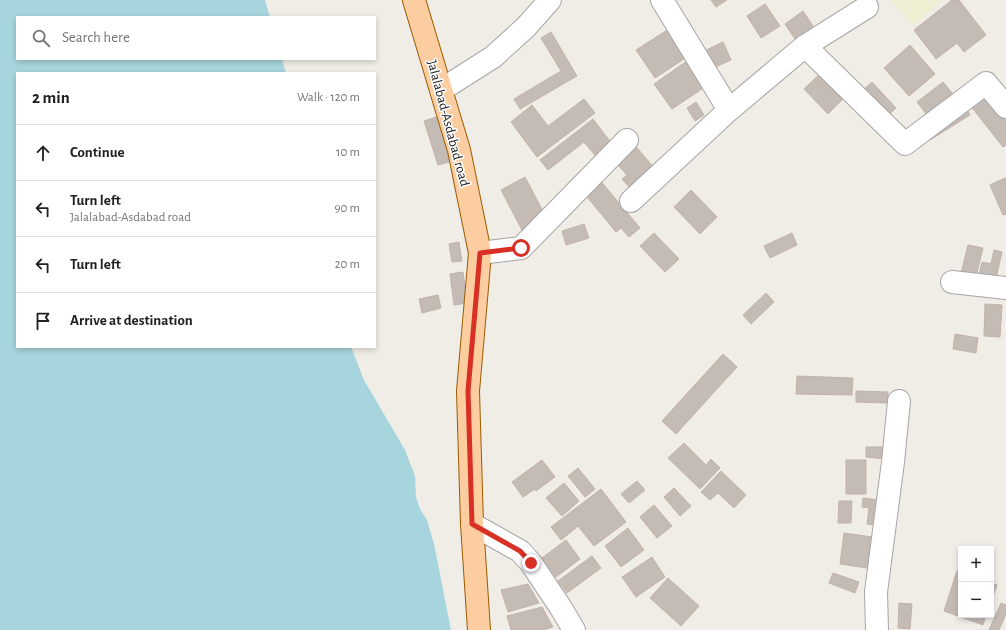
<!DOCTYPE html>
<meta charset="utf-8">
<style>
:root{--surface:#fff;--page:#f6f6f6;--text:#202124;--muted:#757577;--line:#e0e0e0}
body{margin:0;font-family:"Alegreya Sans",sans-serif;background:var(--page);color:var(--text)}
.controls{position:absolute;right:12px;bottom:12px;display:grid;overflow:hidden;border-radius:0px;box-shadow:0 2px 6px #0003}
.controls button{width:36px;height:36px;display:grid;place-items:center;padding:0;border:0;border-bottom:1px solid var(--line);background:var(--surface);color:var(--text);font:20px sans-serif}
.stop{position:absolute;width:12px;height:12px;margin:-9px;border:3px solid #d93025;border-radius:50%;background:#fff}
.stop.end{background:#d93025;border-color:#fff;box-shadow:0 1px 4px #0008}
.list{margin:0;padding:0;list-style:none}
h2{display:flex;justify-content:space-between;align-items:center;height:52px;margin:0;padding:0 16px;font-size:17px}
h2 small{font-size:13px;font-weight:400;color:var(--muted)}
.list li{display:grid;grid-template-columns:26px 1fr auto;gap:12px;align-items:center;box-sizing:border-box;height:56px;padding:0 16px;border-top:1px solid var(--line)}
.list b{display:block;font-size:15px;white-space:nowrap}
.list p{margin:0;font-size:13px;white-space:nowrap;color:var(--muted)}
.list em{font-size:13px;font-style:normal;color:var(--muted)}
.icon{flex:none;width:22px;height:22px;fill:none;stroke:currentColor;stroke-width:2;stroke-linecap:round;stroke-linejoin:round}
.map{position:relative;flex:none;width:1006px;height:630px;overflow:hidden}
.search{position:absolute;background:var(--surface);box-shadow:0 2px 6px #0003;left:16px;top:16px;width:360px;height:44px;display:flex;align-items:center;gap:10px;box-sizing:border-box;padding:0 14px;border-radius:0px;color:var(--muted);font-size:15px}
.panel{position:absolute;background:var(--surface);box-shadow:0 2px 6px #0003;left:16px;top:72px;width:360px;height:276px;border-radius:0px}
.map>svg:first-child{display:block}
.farmland{fill:#eeeed2}
.water{fill:#a7d5dd}
.building{fill:#c5bbb5;stroke:#c2b2a8}
.lines{fill:none;stroke-linecap:round;stroke-linejoin:round}
.minor-casing{stroke:#a6a6a6;stroke-width:24}
.major-casing{stroke:#9a5c01;stroke-width:24}
.minor{stroke:#fff;stroke-width:22}
.major{stroke:#fbcda0;stroke-width:22}
.route{stroke:#d93025;stroke-width:5}
.labels{text-anchor:middle;stroke-width:3;stroke-linejoin:round;paint-order:stroke}
.street-label{font-size:14px;fill:#1f1f1f;stroke:#fff}
</style>
<div class="map">
<svg width="1006" height="630" viewBox="0 0 1006 630">
<rect width="100%" height="100%" fill="#f0ece6"/>
<path class="farmland" d="M 890,0 L 943,0 L 913,25 Z"/>
<path class="water" d="M 0,0 L 265,0 L 270,17 L 17,17 L 17,59 L 282,59 L 286,73 L 17,73 L 17,347 L 351,347 L 364,380 L 405,450 L 415,476 L 416,497 L 420,509 L 427,520 L 434,544 L 451,630 L 0,630 Z"/>
<path class="building" d="M 711,0 L 727,0 L 716,7 Z
M 952,0 L 959,0 L 986,35 L 964,52 L 957,43 L 936,59 L 914,30 Z
M 765,4 L 780,26 L 761,38 L 747,16 Z
M 803,11 L 813,26 L 795,39 L 785,24 Z
M 672,27 L 690,55 L 655,78 L 636,50 Z
M 551,32 L 577,76 L 520,109 L 514,99 L 561,71 L 541,38 Z
M 723,42 L 731,60 L 709,70 L 702,52 Z
M 910,45 L 935,74 L 909,96 L 884,68 Z
M 687,61 L 705,87 L 672,109 L 654,84 Z
M 825,69 L 849,93 L 828,114 L 804,89 Z
M 872,82 L 896,108 L 886,117 L 862,91 Z
M 943,82 L 958,100 L 931,120 L 917,102 Z
M 987,91 L 1006,115 L 1006,145 L 1003,147 L 970,105 Z
M 584,99 L 595,113 L 537,157 L 511,122 L 532,105 L 548,126 Z
M 696,102 L 704,115 L 695,121 L 687,108 Z
M 966,108 L 970,115 L 930,140 L 926,132 Z
M 442,115 L 456,160 L 438,165 L 424,121 Z
M 593,119 L 615,148 L 599,160 L 584,142 L 548,170 L 540,160 Z
M 633,143 L 655,169 L 631,189 L 622,179 L 627,175 L 617,164 Z
M 525,177 L 547,219 L 523,232 L 501,190 Z
M 1005,178 L 1006,181 L 1006,214 L 1003,215 L 990,185 Z
M 599,179 L 640,228 L 629,237 L 621,228 L 616,232 L 583,192 Z
M 691,190 L 717,217 L 700,234 L 674,207 Z
M 584,224 L 589,238 L 566,245 L 562,231 Z
M 654,233 L 679,259 L 665,272 L 640,246 Z
M 792,233 L 797,245 L 770,258 L 764,246 Z
M 459,242 L 462,261 L 452,262 L 449,244 Z
M 968,245 L 983,248 L 975,281 L 960,277 Z
M 994,250 L 1002,252 L 995,283 L 978,279 L 982,262 L 991,264 Z
M 463,272 L 467,303 L 454,305 L 450,274 Z
M 766,293 L 774,302 L 751,324 L 743,315 Z
M 438,295 L 441,308 L 422,313 L 419,299 Z
M 985,304 L 1002,305 L 1000,337 L 984,336 Z
M 955,334 L 978,338 L 976,353 L 953,349 Z
M 723,354 L 737,367 L 676,434 L 662,421 Z
M 797,376 L 853,378 L 852,395 L 796,394 Z
M 856,391 L 888,392 L 887,403 L 856,402 Z
M 684,443 L 706,465 L 711,459 L 720,468 L 700,489 L 668,458 Z
M 866,447 L 885,447 L 885,459 L 866,457 Z
M 542,460 L 555,477 L 536,491 L 535,489 L 523,497 L 512,482 Z
M 846,460 L 866,460 L 866,494 L 846,494 Z
M 578,468 L 595,489 L 585,497 L 568,476 Z
M 721,471 L 746,495 L 734,508 L 718,493 L 710,500 L 701,492 Z
M 637,481 L 645,490 L 629,503 L 621,494 Z
M 564,483 L 579,501 L 562,516 L 546,498 Z
M 674,488 L 691,506 L 680,516 L 664,497 Z
M 601,489 L 626,522 L 594,546 L 578,526 L 561,540 L 551,527 Z
M 863,498 L 879,500 L 876,525 L 867,524 L 869,508 L 862,507 Z
M 839,501 L 852,501 L 851,523 L 838,523 Z
M 654,505 L 672,526 L 657,538 L 640,517 Z
M 628,528 L 644,550 L 621,567 L 605,546 Z
M 844,533 L 872,537 L 867,568 L 840,564 Z
M 566,540 L 580,559 L 556,577 L 542,558 Z
M 592,556 L 601,568 L 567,593 L 558,581 Z
M 652,557 L 665,577 L 636,597 L 622,577 Z
M 957,571 L 961,572 L 961,615 L 986,615 L 983,625 L 944,611 Z
M 833,573 L 859,582 L 855,593 L 829,583 Z
M 668,578 L 699,606 L 681,626 L 650,598 Z
M 991,583 L 997,585 L 991,602 Z
M 528,584 L 539,603 L 508,612 L 501,590 Z
M 899,603 L 912,604 L 910,629 L 898,628 Z
M 1001,603 L 1006,605 L 1006,614 L 999,630 L 989,630 Z
M 542,607 L 553,627 L 543,630 L 511,630 L 507,616 Z"/>
<g class="lines">
<g class="minor-casing">
<path id="minor" d="M 662,0 L 729,110 L 805,46 L 867,7
M 805,46 L 905,144 L 986,83 L 1006,107
M 441,90 L 493,57 L 526,27 L 550,0
M 631,201 L 729,110
M 480,253 L 521,248 L 627,140
M 952,282 L 1006,288
M 472,524 L 520,551 L 531,563 L 561,608 L 574,630
M 877,630 L 876,592 L 893,462 L 899,401"/>
</g>
<g class="major-casing">
<path id="major" d="M 414,0 L 459,150 L 480,253 L 468,391 L 472,524 L 479,630"/>
</g>
<use href="#minor" class="minor"/>
<use href="#major" class="major"/>
</g>
<g class="lines">
<path class="route" d="M 521,248 L 480,253 L 468,391 L 472,524 L 520,551 L 531,563"/>
</g>
<g class="labels">
<g class="street-label">
<text transform="translate(449 123) rotate(75)" y="5">Jalalabad-Asdabad road</text>
</g>
</g>
</svg>
<div class="controls">
<button>+</button>
<button>−</button>
</div>
<div class="stop" style="left:521px;top:248px"></div>
<div class="stop end" style="left:531px;top:563px"></div>
<div class="search"><svg class="icon" aria-label="search" viewBox="0 0 24 24"><circle cx="10" cy="10" r="6"/><path d="M15 15l6 6"/></svg>Search here</div>
<section class="panel">
<h2>2 min<small>Walk · 120 m</small></h2>
<ul class="list">
<li><svg class="icon" aria-label="ahead" viewBox="0 0 24 24"><path d="M12 20V5M6 11l6-6 6 6"/></svg><div><b>Continue</b></div><em>10 m</em></li>
<li><svg class="icon" aria-label="left" viewBox="0 0 24 24"><path d="M17 20v-9H6M10 6l-5 5 5 5"/></svg><div><b>Turn left</b><p>Jalalabad-Asdabad road</p></div><em>90 m</em></li>
<li><svg class="icon" aria-label="left" viewBox="0 0 24 24"><path d="M17 20v-9H6M10 6l-5 5 5 5"/></svg><div><b>Turn left</b></div><em>20 m</em></li>
<li><svg class="icon" aria-label="arrive" viewBox="0 0 24 24"><path d="M6 21V4h12l-3 4 3 4H6"/></svg><div><b>Arrive at destination</b></div></li>
</ul>
</section>
</div>
